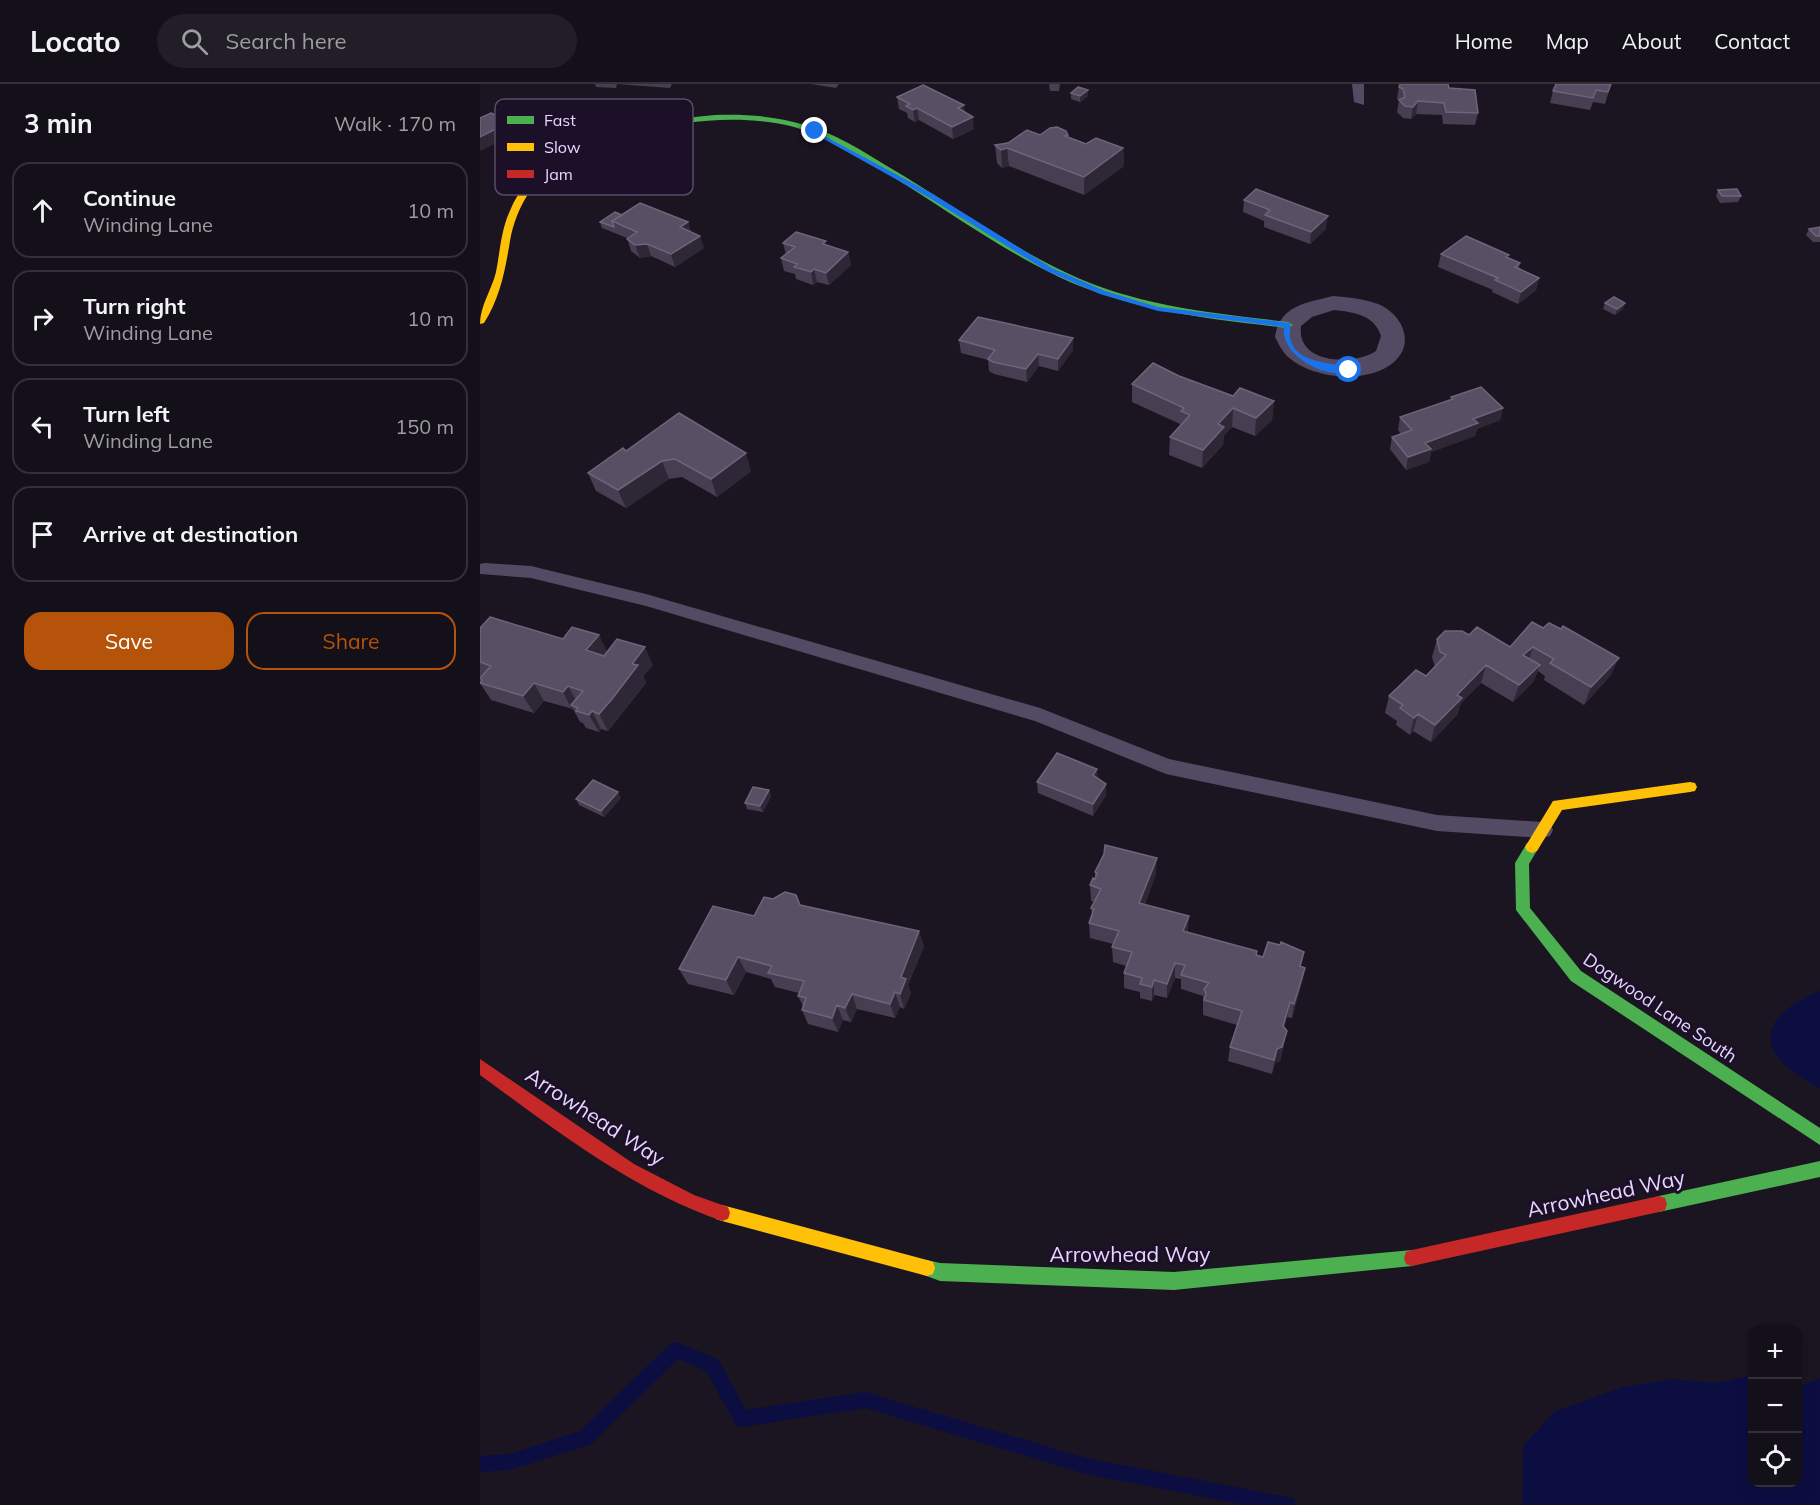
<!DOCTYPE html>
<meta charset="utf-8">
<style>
:root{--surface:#14101a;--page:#211e27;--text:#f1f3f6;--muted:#9d9da2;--line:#333039;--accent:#b45309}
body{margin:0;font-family:Mulish,sans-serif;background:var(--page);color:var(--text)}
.controls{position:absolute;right:18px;bottom:18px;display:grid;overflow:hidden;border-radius:12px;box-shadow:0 3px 15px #0003}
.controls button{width:54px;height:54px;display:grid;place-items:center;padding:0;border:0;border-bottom:2px solid var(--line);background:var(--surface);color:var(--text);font:30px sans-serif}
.stop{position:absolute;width:18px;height:18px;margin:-14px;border:4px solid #1a73e8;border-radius:50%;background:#fff}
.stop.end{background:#1a73e8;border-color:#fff;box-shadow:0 2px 6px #0008}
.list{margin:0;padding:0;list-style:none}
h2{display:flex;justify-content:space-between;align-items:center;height:78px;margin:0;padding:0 24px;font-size:26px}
h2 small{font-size:20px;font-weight:400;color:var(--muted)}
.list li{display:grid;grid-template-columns:39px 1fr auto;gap:18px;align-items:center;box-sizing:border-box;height:96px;margin:0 12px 12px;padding:0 12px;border:2px solid var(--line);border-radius:18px}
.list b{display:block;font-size:22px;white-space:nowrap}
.list p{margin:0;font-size:20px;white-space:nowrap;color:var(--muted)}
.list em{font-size:20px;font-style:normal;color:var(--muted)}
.actions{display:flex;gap:12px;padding:18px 24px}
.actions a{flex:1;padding:14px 0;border:2px solid var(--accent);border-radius:18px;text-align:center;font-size:21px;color:var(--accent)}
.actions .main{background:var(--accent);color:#fff}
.icon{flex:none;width:33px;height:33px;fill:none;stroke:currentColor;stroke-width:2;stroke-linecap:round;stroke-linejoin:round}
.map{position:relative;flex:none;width:1340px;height:1421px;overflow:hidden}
header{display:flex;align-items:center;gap:36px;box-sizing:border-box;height:84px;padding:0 30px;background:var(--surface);border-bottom:2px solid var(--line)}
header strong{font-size:28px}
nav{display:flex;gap:33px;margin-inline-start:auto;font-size:21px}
.search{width:420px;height:54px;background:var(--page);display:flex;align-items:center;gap:15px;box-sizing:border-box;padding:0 21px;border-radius:33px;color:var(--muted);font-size:22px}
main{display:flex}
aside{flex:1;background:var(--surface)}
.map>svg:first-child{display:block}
.water{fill:#0c0e42}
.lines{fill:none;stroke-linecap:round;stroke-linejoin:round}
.stream{fill:#0c0e42;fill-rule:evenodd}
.lane{fill:#534a63;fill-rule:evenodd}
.street{fill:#534a63;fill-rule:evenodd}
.fast{fill:#4caf50;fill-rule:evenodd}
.slow{fill:#ffc107;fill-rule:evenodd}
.jam{fill:#c62828;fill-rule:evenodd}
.wall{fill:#473e51}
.shaded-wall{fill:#2e2736}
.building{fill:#584f64;stroke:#6f647c;stroke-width:1.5}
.route{fill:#1a73e8}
.labels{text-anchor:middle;stroke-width:6;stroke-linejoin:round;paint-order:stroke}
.street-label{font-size:18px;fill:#e8d6ff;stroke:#1b1027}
.near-street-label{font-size:21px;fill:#e8d6ff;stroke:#1b1027}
.key{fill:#1b1027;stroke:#584b68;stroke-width:1.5}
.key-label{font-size:16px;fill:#e8d6ff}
</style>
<header>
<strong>Locato</strong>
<div class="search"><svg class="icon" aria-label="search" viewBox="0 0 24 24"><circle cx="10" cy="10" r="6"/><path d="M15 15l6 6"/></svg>Search here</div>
<nav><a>Home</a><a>Map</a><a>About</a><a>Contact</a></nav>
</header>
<main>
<aside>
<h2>3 min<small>Walk · 170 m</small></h2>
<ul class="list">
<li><svg class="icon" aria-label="ahead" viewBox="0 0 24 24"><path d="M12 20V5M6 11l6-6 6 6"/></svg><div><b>Continue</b><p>Winding Lane</p></div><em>10 m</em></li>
<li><svg class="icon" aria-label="right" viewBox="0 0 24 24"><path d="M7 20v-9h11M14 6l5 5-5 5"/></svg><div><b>Turn right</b><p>Winding Lane</p></div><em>10 m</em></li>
<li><svg class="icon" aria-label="left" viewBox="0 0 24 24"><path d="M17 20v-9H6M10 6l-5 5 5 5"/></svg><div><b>Turn left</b><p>Winding Lane</p></div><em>150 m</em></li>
<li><svg class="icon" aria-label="arrive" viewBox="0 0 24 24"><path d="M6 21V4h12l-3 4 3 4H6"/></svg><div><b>Arrive at destination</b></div></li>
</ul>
<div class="actions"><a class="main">Save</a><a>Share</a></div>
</aside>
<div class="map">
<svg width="1340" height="1421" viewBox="0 0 1340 1421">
<rect width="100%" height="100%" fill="#1b1522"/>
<path class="water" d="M 1340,907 L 1340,1004 C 1277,973 1271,935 1340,907 Z
M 1272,1292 L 1272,1398 L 1318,1398 L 1318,1304 L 1340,1294 L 1340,1421 L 1042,1421 L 1043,1362 L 1074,1328 L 1143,1303 L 1193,1295 L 1234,1299 Z"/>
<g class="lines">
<path class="stream" d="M 196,1258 L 238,1275 L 266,1326 L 385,1308 L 606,1374 L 808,1413 L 814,1415 L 816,1421 L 765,1421 L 606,1390 L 385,1324 L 262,1343 L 256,1341 L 226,1287 L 198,1275 L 111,1360 L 30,1386 L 0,1388 L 0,1372 L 30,1370 L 100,1347 L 190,1260 Z"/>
<path class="lane" d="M 872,0 L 884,0 L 884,21 L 874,18 Z
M 5,479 L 51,482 L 166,510 L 560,624 L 689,675 L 957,731 L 1063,738 L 1070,740 L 1073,746 L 1070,752 L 1063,754 L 957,747 L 686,690 L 555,637 L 166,522 L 51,494 L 0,490 L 0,480 Z"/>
<path class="street" d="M 853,212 C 868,213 884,215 898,220 C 922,230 936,259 914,278 C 888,301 831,295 807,272 C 802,267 798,259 795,253 C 800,221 826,219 853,212 ZM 854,226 C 873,228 895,231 901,252 L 896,267 C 873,282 816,280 821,242 L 832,233 Z"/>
<path class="fast" d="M 235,31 C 266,30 296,32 325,41 C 354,49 381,66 407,82 C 467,117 523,159 587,189 C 656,222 732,229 808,238 L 813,241 L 808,244 C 730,235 651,227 579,193 C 516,163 460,121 400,85 C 373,69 345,51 314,43 C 263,30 208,36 157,48 L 153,45 L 195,35 Z
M 1052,757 L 1057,759 L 1059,763 L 1049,780 L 1050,824 L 1101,887 L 1340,1044 L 1340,1061 L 1091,897 L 1036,826 L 1035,779 L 1047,759 Z
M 1340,1077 L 1340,1093 L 1179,1128 L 1173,1126 L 1171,1120 L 1173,1114 L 1179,1112 Z
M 932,1166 L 938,1168 L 940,1174 L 938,1180 L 932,1182 L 694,1206 L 460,1197 L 441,1190 L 439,1184 L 441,1178 L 447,1176 L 460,1179 L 694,1188 Z"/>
<path class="slow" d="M 157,42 L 161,45 L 160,47 C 96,64 44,85 30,157 C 25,187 20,214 4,239 L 0,240 C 0,222 12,205 16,188 C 20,168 21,147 29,129 C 51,74 104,56 157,42 Z
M 1210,698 L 1215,699 L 1217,703 L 1215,707 L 1210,708 L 1082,726 L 1057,767 L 1052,769 L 1047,767 L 1045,763 L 1073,717 Z
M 242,1121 L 447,1176 L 453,1178 L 455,1184 L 453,1190 L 447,1192 L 242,1137 L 236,1135 L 234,1129 L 236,1123 Z"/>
<path class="jam" d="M 0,975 L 154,1080 L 214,1111 L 248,1123 L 250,1129 L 248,1135 L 242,1137 C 151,1105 77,1047 0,991 Z
M 1179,1112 L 1185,1114 L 1187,1120 L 1185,1126 L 1179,1128 L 932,1182 L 926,1180 L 924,1174 L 926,1168 L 932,1166 Z"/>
</g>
<path class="wall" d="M 115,0 L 192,0 L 190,4 L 137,0 L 136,4 L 116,3 Z
M 331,0 L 359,0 L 356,4 Z
M 569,0 L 580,0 L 579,7 L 570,7 Z
M 1131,0 L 1125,20 L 1113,18 L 1110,26 L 1070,19 L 1073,7 Z
M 919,3 L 969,4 L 998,29 L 995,41 L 963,40 L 962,31 L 936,30 L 931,35 L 923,34 L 917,28 L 919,16 L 917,15 Z
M 591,9 L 608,12 L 600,18 L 591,15 Z
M 417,13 L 484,28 L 494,45 L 473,55 L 439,36 L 435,38 L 428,34 L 427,29 L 419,25 Z
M 560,51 L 588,53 L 606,60 L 643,64 L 644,82 L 604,111 L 529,82 L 522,84 L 517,79 L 515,61 Z
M 1238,106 L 1261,112 L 1258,118 L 1240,119 L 1236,112 Z
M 764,116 L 846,145 L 830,160 L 784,143 L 784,137 L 763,128 Z
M 142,131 L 208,138 L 211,148 L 224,164 L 195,183 L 171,172 L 160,174 L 151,167 L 147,154 L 122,144 L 120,138 Z
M 1340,143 L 1340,158 L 1333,158 L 1326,151 L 1329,145 Z
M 303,159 L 347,161 L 368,168 L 371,181 L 349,201 L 337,198 L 333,201 L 316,195 L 315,190 L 304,187 L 301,174 L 306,171 Z
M 961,170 L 1028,174 L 1040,179 L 1039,184 L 1059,194 L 1056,206 L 1038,220 L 1012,208 L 1013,206 L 958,183 Z
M 1125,219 L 1143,225 L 1135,231 L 1123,225 Z
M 479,256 L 593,266 L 578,287 L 559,282 L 547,298 L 514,290 L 509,287 L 508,276 L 481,269 Z
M 699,292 L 753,312 L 794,317 L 792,336 L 775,352 L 752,343 L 744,351 L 743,361 L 722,384 L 689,371 L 690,353 L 700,342 L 700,340 L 652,318 L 652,300 Z
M 971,313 L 1023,324 L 1020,336 L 997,345 L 995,352 L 951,368 L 949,378 L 926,386 L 910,365 L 912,353 L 921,350 L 918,346 L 920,333 L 971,316 Z
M 146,367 L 271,387 L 237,413 L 202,393 L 189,395 L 146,424 L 116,407 L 108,389 Z
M 1052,538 L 1131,591 L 1104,621 L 1064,596 L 1065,592 L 1058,587 L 1053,598 L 1033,618 L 1001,599 L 981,619 L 977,631 L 951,658 L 933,647 L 930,651 L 916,641 L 917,637 L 905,629 L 909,612 L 946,592 L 955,583 L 952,573 L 957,555 L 989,551 L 1030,563 Z
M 0,544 L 127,568 L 173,581 L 163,592 L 166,599 L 140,632 L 128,647 L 121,645 L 119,648 L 106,644 L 103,639 L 100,638 L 93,625 L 64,617 L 54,629 L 11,616 L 0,599 L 1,593 L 0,592 Z
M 557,698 L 626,711 L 613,732 L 558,709 Z
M 289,706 L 291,712 L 283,728 L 267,725 L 265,719 Z
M 141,714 L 124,733 L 99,721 L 96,715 Z
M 615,788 L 676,790 L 665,820 L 708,848 L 783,873 L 824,868 L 821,882 L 825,884 L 822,898 L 812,934 L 807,933 L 804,944 L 804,961 L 800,977 L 795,979 L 792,990 L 748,977 L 750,963 L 757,941 L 723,931 L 723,912 L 701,905 L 701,895 L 695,894 L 687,914 L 674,911 L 672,917 L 660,914 L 660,908 L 644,904 L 644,889 L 646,882 L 633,878 L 632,863 L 633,860 L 610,854 L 609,839 L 612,832 L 611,824 L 614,818 L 611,817 L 610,801 L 615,794 Z
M 320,821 L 444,862 L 428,901 L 431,909 L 424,925 L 420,923 L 415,934 L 377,925 L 371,938 L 363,936 L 358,948 L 328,940 L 322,926 L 323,922 L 318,912 L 319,909 L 295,903 L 291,895 L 266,888 L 254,911 L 208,900 L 199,885 L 274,832 Z"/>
<path class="shaded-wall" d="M 608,6 L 608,12 L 600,18 L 600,12 Z
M 938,17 L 936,30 L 931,35 L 933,23 Z
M 484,21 L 485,33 L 478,24 Z
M 437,24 L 439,36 L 435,38 L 433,26 Z
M 493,33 L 494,45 L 473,55 L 472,43 Z
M 30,38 L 35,50 L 0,67 L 0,53 Z
M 527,64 L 529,82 L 522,84 L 521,66 Z
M 643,64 L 644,82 L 604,111 L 604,93 Z
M 848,132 L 846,145 L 830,160 L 831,148 Z
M 208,138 L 212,150 L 200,143 Z
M 220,152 L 224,164 L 195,183 L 191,170 Z
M 167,160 L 171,172 L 160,174 L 155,161 Z
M 368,168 L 371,181 L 349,201 L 346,189 Z
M 334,185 L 337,198 L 333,201 L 331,188 Z
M 1059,194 L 1056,206 L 1038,220 L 1041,208 Z
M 1145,219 L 1143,225 L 1135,231 L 1137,225 Z
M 593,254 L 593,266 L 578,287 L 578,275 Z
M 558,270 L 559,282 L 547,298 L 546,285 Z
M 794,317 L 792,336 L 775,352 L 776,334 Z
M 753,324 L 752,343 L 744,351 L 743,361 L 722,384 L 723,366 L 738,340 Z
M 1023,324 L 1020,336 L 997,345 L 995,352 L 951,368 L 949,378 L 926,386 L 928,373 L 945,359 L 993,335 Z
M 266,369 L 271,387 L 237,413 L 231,395 Z
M 182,377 L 189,395 L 146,424 L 138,406 Z
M 119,551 L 128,569 L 115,583 L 106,566 Z
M 165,563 L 173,581 L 163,592 L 166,599 L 140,632 L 128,647 L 119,630 L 152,580 Z
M 1053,563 L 1047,581 L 1043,571 Z
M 1139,574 L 1131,591 L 1104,621 L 1111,603 Z
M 1006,581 L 1001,599 L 981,619 L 977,631 L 951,658 L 955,641 L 977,611 Z
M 1060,581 L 1053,598 L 1033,618 L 1039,601 Z
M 54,599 L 64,617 L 54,629 L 43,612 Z
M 88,602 L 97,619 L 91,621 L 92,626 L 83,608 Z
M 112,627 L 121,645 L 119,648 L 109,631 Z
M 938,630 L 933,647 L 930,651 L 934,634 Z
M 617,685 L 618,697 L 613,691 Z
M 626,700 L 626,711 L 613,732 L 613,720 Z
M 289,706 L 291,712 L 283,728 L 280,722 Z
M 138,708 L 141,714 L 124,733 L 121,727 Z
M 677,774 L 676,790 L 660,834 L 659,819 Z
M 709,832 L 708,847 L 703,862 L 703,847 Z
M 439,847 L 444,862 L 428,901 L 431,909 L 424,925 L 420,910 L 421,893 Z
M 258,873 L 266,888 L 254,911 L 246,896 Z
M 695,879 L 695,894 L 687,914 L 687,900 Z
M 825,884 L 822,898 L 812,934 L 814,920 Z
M 674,896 L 674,911 L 672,917 L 672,903 Z
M 415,908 L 420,923 L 415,934 L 410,920 Z
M 372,910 L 377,925 L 371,938 L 365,924 Z
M 810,918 L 807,933 L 801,956 L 803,942 Z
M 357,921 L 363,936 L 358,948 L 352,934 Z
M 807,947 L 800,977 L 795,979 L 792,990 L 797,965 Z"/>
<path class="building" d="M 920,0 L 968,0 L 969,4 L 995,6 L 998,29 L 966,28 L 964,19 L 938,17 L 933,23 L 925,22 L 919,16 L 925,13 L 923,5 L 919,3 Z
M 1076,0 L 1131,0 L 1128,8 L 1116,6 L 1113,14 L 1073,7 Z
M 443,1 L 484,21 L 478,24 L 493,33 L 472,43 L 437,24 L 433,26 L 426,22 L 430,20 L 417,13 Z
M 598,3 L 608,6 L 600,12 L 591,9 Z
M 11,29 L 30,38 L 0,53 L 0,34 Z
M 577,43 L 586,47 L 588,51 L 585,52 L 606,60 L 616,54 L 643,64 L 604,93 L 527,64 L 521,66 L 515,61 L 528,59 L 547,46 L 560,51 L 570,44 Z
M 776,105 L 848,132 L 831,148 L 785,131 L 790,126 L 764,116 Z
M 1257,105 L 1261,112 L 1242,112 L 1238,106 Z
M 160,119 L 208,138 L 200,143 L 220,152 L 191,170 L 167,160 L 155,161 L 147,155 L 157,148 L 132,137 Z
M 135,128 L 142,131 L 132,137 L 134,143 L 120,138 Z
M 1340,143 L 1340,152 L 1336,152 L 1329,145 Z
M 316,148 L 346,157 L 343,160 L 368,168 L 346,189 L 334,185 L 331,188 L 314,183 L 317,180 L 301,174 L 315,163 L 303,159 Z
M 986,152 L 1029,171 L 1026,173 L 1040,179 L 1035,183 L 1059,194 L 1041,208 L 1015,196 L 1018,194 L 961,170 Z
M 1134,213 L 1145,219 L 1137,225 L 1125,219 Z
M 498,233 L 593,254 L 578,275 L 558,270 L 546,285 L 513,278 L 508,275 L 515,266 L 479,256 Z
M 673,279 L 699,292 L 753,312 L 760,304 L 794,317 L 776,334 L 753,324 L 738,340 L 744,343 L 723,366 L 690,353 L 710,331 L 701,327 L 704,324 L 652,300 Z
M 1001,303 L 1023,324 L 993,335 L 998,339 L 945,359 L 951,365 L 928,373 L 912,353 L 932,346 L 920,333 L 973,315 L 971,313 Z
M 199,329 L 266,369 L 231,395 L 195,375 L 182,377 L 138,406 L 108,389 L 143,364 L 146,367 Z
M 10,533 L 83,555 L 92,543 L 119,551 L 106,566 L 124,572 L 137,555 L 165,563 L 152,580 L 158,581 L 132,615 L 119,630 L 112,627 L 109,631 L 96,627 L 98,624 L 91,621 L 103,607 L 88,602 L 83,608 L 54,599 L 43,612 L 0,599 L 2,596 L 0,594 L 11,582 L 0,578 L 0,544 Z
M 1052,538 L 1063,544 L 1069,539 L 1081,545 L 1083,542 L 1139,574 L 1111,603 L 1070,579 L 1074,575 L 1053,563 L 1043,571 L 1060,581 L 1039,601 L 1006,581 L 977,611 L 982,614 L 955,641 L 938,630 L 934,634 L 920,624 L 923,621 L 909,612 L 936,586 L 946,592 L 966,571 L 960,568 L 957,555 L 965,547 L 982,547 L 989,551 L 997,543 L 1030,563 Z
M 577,669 L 617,685 L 613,691 L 626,700 L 613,720 L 557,698 Z
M 113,696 L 138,708 L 121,727 L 96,715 Z
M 273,703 L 289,706 L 280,722 L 265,719 Z
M 625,761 L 677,774 L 659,819 L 709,832 L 703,847 L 777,867 L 776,871 L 783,873 L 788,858 L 800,861 L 801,858 L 824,868 L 820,882 L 825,884 L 814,920 L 810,918 L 803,942 L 807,947 L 802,963 L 797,965 L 794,976 L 750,963 L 762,927 L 724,916 L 726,910 L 724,905 L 729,899 L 701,891 L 705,881 L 695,879 L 687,900 L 674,896 L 672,903 L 660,900 L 662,894 L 644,889 L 652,868 L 632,863 L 639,847 L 609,839 L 614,825 L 611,824 L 621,805 L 610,801 L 613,794 L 615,795 L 617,789 L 615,788 L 624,770 Z
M 305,808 L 316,811 L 320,821 L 439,847 L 421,893 L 426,895 L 420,910 L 415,908 L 410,920 L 372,910 L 365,924 L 357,921 L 352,934 L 322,926 L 326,914 L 318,912 L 324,897 L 288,889 L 292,882 L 258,873 L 246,896 L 199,885 L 233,822 L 274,832 L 284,813 L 293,815 Z"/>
<path class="route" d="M 333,46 L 453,110 L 572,184 L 625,207 L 678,223 L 810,239 C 811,244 809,250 810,254 C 816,283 857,276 873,286 C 852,298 800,274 804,243 L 678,227 L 620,210 L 567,187 L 448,113 L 333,49 Z"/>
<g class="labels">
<g class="street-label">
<text transform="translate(1180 924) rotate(34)" y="6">Dogwood Lane South</text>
</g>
<g class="near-street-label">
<text transform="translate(115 1033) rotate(33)" y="7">Arrowhead Way</text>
<text transform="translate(1126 1110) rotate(-12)" y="7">Arrowhead Way</text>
<text x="650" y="1178">Arrowhead Way</text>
</g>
</g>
<rect x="15" y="15" width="198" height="96" rx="9" class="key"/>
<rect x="27" y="32" width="27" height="8" fill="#4caf50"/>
<rect x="27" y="59" width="27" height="8" fill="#ffc107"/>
<rect x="27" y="86" width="27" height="8" fill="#c62828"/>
<g class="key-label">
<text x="64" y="42">Fast</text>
<text x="64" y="69">Slow</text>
<text x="64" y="96">Jam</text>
</g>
</svg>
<div class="controls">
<button>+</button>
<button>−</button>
<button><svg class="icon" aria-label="locate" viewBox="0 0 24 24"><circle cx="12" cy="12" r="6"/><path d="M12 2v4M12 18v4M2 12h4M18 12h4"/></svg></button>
</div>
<div class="stop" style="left:869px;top:286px"></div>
<div class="stop end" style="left:335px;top:47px"></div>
</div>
</main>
